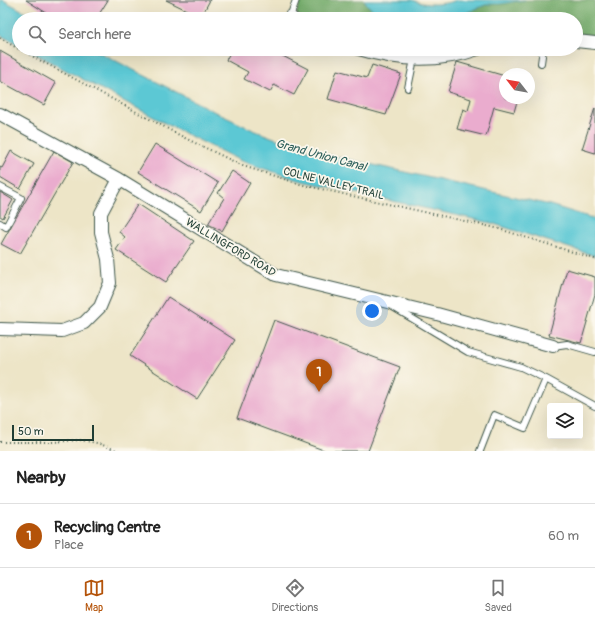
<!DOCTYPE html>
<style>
:root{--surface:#fff;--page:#f6f6f6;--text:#222;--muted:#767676;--line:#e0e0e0;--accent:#b45309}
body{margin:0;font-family:Pangolin,sans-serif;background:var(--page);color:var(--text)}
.controls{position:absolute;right:12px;bottom:12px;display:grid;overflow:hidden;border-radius:4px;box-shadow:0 4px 16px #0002}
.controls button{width:36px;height:36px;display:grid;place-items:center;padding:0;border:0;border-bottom:1px solid var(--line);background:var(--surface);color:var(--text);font:20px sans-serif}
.compass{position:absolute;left:499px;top:68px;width:36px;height:36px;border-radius:50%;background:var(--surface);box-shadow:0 4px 16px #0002;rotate:301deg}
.scale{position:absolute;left:12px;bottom:10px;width:82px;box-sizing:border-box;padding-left:4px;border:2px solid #1f3d34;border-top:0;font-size:11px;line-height:14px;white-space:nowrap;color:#1f3d34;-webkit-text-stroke:3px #fbf7ec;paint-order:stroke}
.you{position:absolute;left:372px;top:311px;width:14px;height:14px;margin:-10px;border:3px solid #fff;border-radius:50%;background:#1a73e8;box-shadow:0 0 0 6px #1a73e833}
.badge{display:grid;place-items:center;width:26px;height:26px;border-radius:50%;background:var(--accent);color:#fff;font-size:13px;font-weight:700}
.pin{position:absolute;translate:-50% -33px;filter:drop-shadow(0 1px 2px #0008)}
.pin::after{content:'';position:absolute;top:21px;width:14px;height:12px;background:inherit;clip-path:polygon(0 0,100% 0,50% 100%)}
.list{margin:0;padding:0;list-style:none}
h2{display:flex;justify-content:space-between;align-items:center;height:52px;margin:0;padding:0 16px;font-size:17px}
h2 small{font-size:13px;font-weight:400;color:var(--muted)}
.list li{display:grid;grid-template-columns:26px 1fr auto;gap:12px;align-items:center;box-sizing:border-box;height:64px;padding:0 16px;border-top:1px solid var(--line)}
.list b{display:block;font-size:15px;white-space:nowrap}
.list p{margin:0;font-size:13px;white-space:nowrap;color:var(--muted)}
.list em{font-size:13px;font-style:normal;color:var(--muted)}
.icon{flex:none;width:22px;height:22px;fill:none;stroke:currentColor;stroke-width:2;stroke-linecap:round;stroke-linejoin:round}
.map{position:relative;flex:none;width:595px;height:451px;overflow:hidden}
.search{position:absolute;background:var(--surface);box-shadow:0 4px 16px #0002;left:12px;right:12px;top:12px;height:44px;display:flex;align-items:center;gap:10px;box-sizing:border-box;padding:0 14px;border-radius:22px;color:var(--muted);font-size:15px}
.sheet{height:116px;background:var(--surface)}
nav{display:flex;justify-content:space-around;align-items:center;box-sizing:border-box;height:56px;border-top:1px solid var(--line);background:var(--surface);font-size:11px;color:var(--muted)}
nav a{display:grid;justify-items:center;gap:2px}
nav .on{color:var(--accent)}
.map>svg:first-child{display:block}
.forest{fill:#72aa69;stroke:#48744e}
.water{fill:#5cc8d4;stroke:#3e8284}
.building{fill:#eaacce}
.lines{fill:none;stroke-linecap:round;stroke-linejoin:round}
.service-casing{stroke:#3e564a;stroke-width:8}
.minor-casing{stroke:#3e564a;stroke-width:14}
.path{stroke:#3e564a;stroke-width:2;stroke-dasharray:1 3;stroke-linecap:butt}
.service{stroke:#fff;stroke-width:6}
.minor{stroke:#fff;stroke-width:12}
.labels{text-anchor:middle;stroke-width:3.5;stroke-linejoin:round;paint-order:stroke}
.street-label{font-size:11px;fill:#1f3d34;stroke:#fbf7ec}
.water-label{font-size:12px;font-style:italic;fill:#2e605c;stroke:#fbf7ec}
</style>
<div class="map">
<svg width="595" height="451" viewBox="0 0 595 451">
<rect width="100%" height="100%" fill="#fbf7ec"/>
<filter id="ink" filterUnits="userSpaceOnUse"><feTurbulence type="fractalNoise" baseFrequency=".025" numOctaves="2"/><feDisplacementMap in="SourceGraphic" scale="8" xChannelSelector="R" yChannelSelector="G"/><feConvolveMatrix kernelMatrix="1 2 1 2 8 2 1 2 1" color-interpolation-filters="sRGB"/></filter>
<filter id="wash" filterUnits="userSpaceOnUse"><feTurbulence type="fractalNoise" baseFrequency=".012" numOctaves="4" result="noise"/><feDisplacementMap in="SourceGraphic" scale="16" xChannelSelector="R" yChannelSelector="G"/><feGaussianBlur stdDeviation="0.9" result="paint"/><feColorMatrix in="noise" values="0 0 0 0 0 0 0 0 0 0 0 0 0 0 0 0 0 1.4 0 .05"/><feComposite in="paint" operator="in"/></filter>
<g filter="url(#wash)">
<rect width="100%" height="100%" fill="#ede5c7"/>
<path class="forest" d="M 301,0 L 364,0 L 370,8 L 379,14 L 391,19 L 408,19 L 453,18 L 488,4 L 524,0 L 595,0 L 595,37 L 576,36 L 576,19 L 305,19 L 296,14 Z
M 375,49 L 457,49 C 428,55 404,54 375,49 Z"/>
<path class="water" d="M 0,0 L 3,0 L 38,19 L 19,19 L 19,45 L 0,35 Z
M 364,0 L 412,0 C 425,6 444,5 457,0 L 525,0 L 500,4 L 488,4 L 453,18 L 408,19 L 391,19 L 379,14 L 370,8 Z
M 26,49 L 93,49 L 217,113 L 253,130 L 303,149 L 550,205 L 595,219 L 595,256 L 491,223 L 298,180 L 241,161 L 176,129 Z"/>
<g id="blocks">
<path class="building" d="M 26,0 L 108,0 L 96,19 L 56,19 Z
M 166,0 L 210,0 L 201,17 Z
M 232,49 L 269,49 L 308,69 L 294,95 L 274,85 L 270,92 L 244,79 L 248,72 L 226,60 Z
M 0,51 L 56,83 L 44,105 L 0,81 Z
M 457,62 L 505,76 L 505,98 L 518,98 L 514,112 L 494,107 L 486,136 L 457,129 L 463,109 L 468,111 L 471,99 L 448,92 Z
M 372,65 L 401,74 L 386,115 L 328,99 L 337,70 L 367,78 Z
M 595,108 L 595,153 L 582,149 Z
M 155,144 L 218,183 L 201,211 L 138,172 Z
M 11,151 L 34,164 L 20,189 L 0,177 L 0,167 L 2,168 Z
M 54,151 L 73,162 L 20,254 L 1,244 Z
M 232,171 L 250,183 L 222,231 L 208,224 L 224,198 L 218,193 Z
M 0,192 L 13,200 L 3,218 L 0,216 Z
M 138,204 L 194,241 L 166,282 L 116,250 L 125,237 L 119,232 Z
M 567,269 L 595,277 L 595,294 L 581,343 L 549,335 Z
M 168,297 L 235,340 L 197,399 L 130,356 Z
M 274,320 L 400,367 L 368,451 L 326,451 L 237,418 Z"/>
</g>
</g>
<g filter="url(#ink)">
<use href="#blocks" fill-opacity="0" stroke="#3e564a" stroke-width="1"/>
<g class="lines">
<g class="service-casing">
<path id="service" d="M 290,17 L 296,0
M 541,63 L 543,49
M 408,88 L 414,59
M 0,187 L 21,198 L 6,227 L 0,223
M 393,307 L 468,352 L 521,367 L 546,379 L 595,406
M 553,346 L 567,344 L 595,352
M 480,451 L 494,415 L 525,428 L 546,379"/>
</g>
<g class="minor-casing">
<path id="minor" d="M 290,17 L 293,19
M 576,41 L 595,43
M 359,49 C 398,61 439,63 478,49
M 0,114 L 119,179 L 276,275 L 437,314 L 553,346
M 0,329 L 62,331 L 84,323 L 100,307 L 110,283 L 108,259 L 101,232 L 101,213 L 119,179"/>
</g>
<path class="path" d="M 0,38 L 19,49
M 19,49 L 185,138 L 243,166 L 303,185 L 496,228 L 595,259
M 0,442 L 52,442 L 80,440 L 97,443 L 119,451"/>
<use href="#service" class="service"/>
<use href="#minor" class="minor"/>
</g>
</g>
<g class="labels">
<g class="street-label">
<text transform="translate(334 183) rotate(14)" y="4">COLNE VALLEY TRAIL</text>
<text transform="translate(231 247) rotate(31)" y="4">WALLINGFORD ROAD</text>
</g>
<g class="water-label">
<text transform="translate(321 155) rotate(15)" y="4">Grand Union Canal</text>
</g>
</g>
</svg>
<div class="controls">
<button><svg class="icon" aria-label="layers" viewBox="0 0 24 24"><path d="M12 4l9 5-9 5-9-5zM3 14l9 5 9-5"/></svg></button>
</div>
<svg class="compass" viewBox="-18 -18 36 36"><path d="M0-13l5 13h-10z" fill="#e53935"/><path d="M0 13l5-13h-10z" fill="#767676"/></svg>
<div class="scale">50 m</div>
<div class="you"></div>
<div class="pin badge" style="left:319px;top:392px">1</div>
<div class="search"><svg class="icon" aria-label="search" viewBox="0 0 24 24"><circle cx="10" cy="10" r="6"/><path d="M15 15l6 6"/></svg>Search here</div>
</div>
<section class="sheet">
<h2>Nearby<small></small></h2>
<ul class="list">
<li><span class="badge">1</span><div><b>Recycling Centre</b><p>Place</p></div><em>60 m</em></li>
</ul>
</section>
<nav>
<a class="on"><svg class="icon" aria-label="map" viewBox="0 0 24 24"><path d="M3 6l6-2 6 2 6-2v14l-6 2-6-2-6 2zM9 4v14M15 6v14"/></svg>Map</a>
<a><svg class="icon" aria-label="directions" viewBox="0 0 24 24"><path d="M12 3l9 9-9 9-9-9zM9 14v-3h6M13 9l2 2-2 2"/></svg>Directions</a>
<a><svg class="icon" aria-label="saved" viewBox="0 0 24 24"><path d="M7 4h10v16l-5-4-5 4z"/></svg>Saved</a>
</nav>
